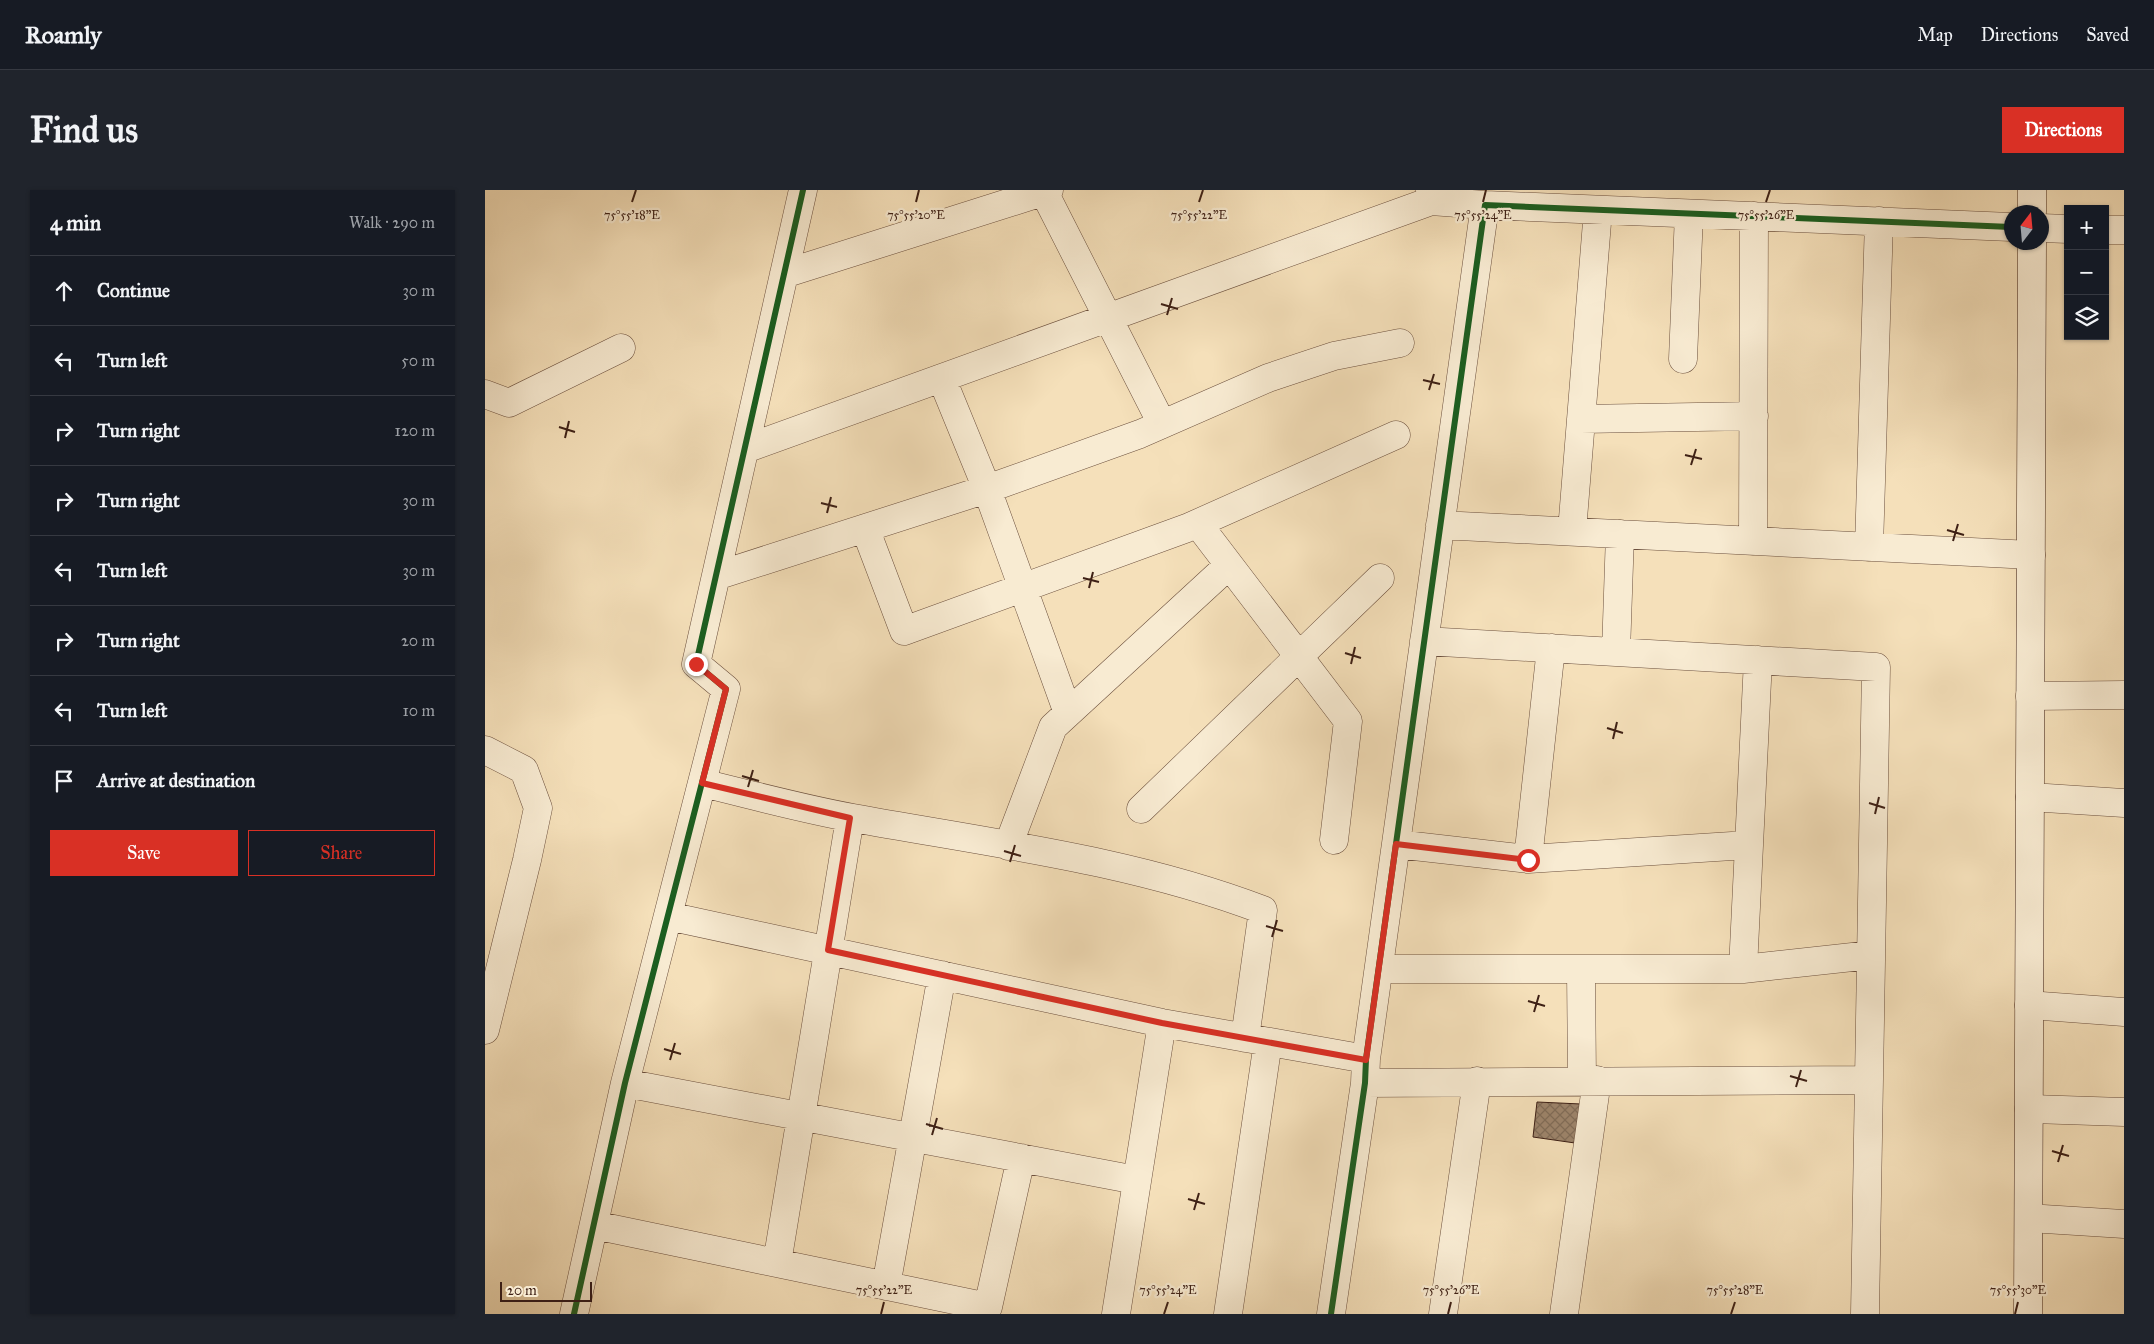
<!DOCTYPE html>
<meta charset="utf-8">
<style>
:root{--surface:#171b24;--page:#20242c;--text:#f1f3f6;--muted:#9ea1a6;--line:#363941;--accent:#d93025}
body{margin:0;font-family:"IM FELL Great Primer",serif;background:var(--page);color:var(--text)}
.controls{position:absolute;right:15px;top:15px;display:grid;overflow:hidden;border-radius:0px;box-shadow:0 1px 4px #0004}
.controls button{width:45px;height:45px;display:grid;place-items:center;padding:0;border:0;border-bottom:1px solid var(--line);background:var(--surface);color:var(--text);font:25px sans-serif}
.compass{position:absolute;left:1519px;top:15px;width:45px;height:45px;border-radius:50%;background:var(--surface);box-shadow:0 1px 4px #0004;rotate:16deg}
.scale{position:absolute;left:15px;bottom:12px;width:92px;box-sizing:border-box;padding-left:5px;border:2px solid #3e2015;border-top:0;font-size:14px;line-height:18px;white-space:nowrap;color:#3e2015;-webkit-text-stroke:4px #f8ebd2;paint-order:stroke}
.stop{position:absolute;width:15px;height:15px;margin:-11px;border:4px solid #d93025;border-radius:50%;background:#fff}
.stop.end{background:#d93025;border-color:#fff;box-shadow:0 1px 5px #0008}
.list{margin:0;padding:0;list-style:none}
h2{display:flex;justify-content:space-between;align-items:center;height:65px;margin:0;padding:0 20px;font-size:21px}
h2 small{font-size:16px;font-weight:400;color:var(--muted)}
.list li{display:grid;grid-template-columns:32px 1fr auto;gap:15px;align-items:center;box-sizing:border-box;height:70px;padding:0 20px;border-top:1px solid var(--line)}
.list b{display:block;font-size:19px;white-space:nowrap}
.list em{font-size:16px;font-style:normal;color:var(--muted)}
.actions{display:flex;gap:10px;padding:15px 20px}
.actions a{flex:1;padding:11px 0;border:1px solid var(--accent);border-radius:0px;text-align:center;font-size:18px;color:var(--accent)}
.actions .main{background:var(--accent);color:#fff}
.icon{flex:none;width:28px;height:28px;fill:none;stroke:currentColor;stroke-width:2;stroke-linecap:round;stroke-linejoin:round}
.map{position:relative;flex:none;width:1639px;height:1124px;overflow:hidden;border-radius:0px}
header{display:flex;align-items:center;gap:30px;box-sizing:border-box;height:70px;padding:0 25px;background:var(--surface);border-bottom:1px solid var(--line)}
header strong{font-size:24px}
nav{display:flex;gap:28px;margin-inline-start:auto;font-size:18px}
.intro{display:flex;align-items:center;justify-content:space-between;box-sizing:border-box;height:120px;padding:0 30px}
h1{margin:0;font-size:35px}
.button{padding:12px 22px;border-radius:0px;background:var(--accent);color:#fff;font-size:18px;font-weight:700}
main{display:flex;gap:30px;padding:0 30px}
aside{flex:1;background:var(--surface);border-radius:0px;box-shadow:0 1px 4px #0004}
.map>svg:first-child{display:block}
.building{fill:url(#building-cross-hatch);stroke:#3e2015}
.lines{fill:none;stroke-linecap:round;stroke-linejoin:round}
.street-casing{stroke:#6c503e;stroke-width:29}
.secondary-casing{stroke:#3e2015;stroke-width:29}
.street{stroke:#f8ebd2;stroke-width:28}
.secondary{stroke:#f8ebd2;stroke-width:28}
.cycleway-casing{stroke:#f8ebd2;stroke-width:9}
.cycleway{stroke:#1b5e20;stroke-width:6}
.route{stroke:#d93025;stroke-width:6}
.ticks{fill:none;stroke:#3e2015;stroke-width:2}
.ticks-label{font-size:12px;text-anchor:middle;fill:#3e2015;stroke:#f8ebd2;stroke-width:4.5;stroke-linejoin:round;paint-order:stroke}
</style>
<header>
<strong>Roamly</strong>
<nav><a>Map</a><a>Directions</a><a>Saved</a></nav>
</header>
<div class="intro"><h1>Find us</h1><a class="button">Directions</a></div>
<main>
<aside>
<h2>4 min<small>Walk · 290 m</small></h2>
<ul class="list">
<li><svg class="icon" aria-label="ahead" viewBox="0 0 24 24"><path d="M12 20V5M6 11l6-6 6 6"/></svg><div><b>Continue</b></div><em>30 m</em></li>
<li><svg class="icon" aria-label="left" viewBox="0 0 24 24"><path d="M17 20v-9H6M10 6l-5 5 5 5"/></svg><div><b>Turn left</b></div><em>50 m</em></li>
<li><svg class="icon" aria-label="right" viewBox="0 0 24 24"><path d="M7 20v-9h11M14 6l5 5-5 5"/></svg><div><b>Turn right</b></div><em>120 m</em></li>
<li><svg class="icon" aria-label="right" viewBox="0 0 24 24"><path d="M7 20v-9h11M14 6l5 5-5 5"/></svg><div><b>Turn right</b></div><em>30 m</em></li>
<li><svg class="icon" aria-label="left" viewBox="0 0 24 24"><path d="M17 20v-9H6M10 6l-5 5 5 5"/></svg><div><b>Turn left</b></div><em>30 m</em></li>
<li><svg class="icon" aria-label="right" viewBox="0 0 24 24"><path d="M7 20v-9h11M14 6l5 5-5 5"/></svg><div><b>Turn right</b></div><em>20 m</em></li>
<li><svg class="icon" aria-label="left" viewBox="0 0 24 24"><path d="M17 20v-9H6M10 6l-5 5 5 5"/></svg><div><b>Turn left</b></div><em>10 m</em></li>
<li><svg class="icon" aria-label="arrive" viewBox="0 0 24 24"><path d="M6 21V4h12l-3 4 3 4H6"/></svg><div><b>Arrive at destination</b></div></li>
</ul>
<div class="actions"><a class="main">Save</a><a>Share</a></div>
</aside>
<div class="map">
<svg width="1639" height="1124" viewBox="0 0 1639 1124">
<defs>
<pattern id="building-cross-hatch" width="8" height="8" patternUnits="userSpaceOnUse" patternTransform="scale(1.25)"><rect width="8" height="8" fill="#9d846b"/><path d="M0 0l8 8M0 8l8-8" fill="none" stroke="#816c57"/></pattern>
</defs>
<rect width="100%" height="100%" fill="#f5e0ba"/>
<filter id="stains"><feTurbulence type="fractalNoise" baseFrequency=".004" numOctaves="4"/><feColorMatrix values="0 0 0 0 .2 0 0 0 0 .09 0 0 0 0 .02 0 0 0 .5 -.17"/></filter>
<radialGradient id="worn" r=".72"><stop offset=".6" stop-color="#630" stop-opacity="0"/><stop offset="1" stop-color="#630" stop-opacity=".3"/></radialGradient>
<path class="building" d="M 1052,912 L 1096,914 L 1090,953 L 1048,947 Z"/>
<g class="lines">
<g class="street-casing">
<path id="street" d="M 558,0 L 677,234
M 945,0 L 946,11 L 1000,15
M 1556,38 L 1583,39
M 1620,40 L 1639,40
M 299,84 L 564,0
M 1198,169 L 1204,24
M 457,189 L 502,299 L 583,523
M 0,204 L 24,213 L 136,158
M 1096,229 L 1269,226
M 260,259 L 946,11
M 713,334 L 863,531 L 849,650
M 955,335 L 1546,365
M 380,338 L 419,441 L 702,338 L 911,245
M 1087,341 L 1113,20
M 1268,351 L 1269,26
M 1384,357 L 1394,31
M 231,386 L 502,299 L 655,244 L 783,188 L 849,166 L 915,153
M 939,451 L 1391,477 L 1380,1124
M 1131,462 L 1135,344
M 1545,506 L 1639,505
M 0,560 L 39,580 L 53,618 L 42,670 L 0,840
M 217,593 C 267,605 318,619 368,628 C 505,653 647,670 778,720 L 760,848
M 1545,607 L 1639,613
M 656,619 L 895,388
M 911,654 L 1043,669 L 1263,655
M 523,656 L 568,537 L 744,375
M 1043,669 L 1066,458
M 183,726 L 677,833 L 881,869
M 894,779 L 1258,779 L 1273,470
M 1096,779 L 1097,891
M 1258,779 L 1386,765
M 1544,815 L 1639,822
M 140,893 L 651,990
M 880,893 L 1384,890
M 1544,919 L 1639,922
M 1544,1028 L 1639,1034
M 109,1035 L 503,1117 L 536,968
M 292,1073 L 365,628
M 401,1096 L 457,785
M 89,1124 L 140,893 L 241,499 L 211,474 L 318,0
M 631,1124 L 677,833
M 743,1124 L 783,852
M 846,1124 L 880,893 L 881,869 L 1000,15 L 1526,37
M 958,1124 L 992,891
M 1079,1124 L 1112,890"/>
</g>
<g class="secondary-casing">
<path id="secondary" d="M 1547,0 L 1547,22
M 1543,1124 L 1547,52"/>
</g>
<use href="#street" class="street"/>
<use href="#secondary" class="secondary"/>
<g class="cycleway-casing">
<path id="cycleway" d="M 89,1124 L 140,893 L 241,499 L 211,474 L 318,0
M 846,1124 L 880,893 L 881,869 L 1000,15 L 1526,37"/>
</g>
<use href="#cycleway" class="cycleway"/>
</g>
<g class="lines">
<path class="route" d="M 211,474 L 241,499 L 217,593 L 365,628 L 343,760 L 677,833 L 881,870 L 911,654 L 1043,670"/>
</g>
<path class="ticks" d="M 147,12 L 151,0M 431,12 L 434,0M 714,12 L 718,0M 998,12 L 1001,0M 1281,12 L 1285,0M 676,114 L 693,119M 682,125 L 687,108M 938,190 L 955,194M 944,200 L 949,184M 74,237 L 90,242M 80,248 L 84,231M 1200,265 L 1217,269M 1206,275 L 1211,259M 336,313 L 352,317M 342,323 L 346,307M 1462,340 L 1479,345M 1468,351 L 1473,334M 598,388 L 614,392M 604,398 L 608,382M 860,463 L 876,468M 866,474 L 870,457M 1122,538 L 1138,543M 1128,549 L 1132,532M 257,586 L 274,591M 263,597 L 268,580M 1384,613 L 1400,618M 1390,624 L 1394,607M 519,661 L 536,666M 525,672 L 530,655M 781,736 L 798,741M 787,747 L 792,730M 1043,811 L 1060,816M 1049,822 L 1054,805M 179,859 L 196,864M 185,870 L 190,853M 1305,886 L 1322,891M 1311,897 L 1316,880M 441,934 L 458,939M 447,945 L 452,928M 1567,961 L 1584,966M 1573,972 L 1578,955M 703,1009 L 720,1014M 709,1020 L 714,1003M 396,1124 L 399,1112M 679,1124 L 683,1112M 963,1124 L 966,1112M 1246,1124 L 1250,1112M 1530,1124 L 1533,1112"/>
<g class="ticks-label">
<text x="147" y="29">75°55'18"E</text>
<text x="431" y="29">75°55'20"E</text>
<text x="714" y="29">75°55'22"E</text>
<text x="998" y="29">75°55'24"E</text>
<text x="1281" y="29">75°55'26"E</text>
<text x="399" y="1104">75°55'22"E</text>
<text x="683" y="1104">75°55'24"E</text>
<text x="966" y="1104">75°55'26"E</text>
<text x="1250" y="1104">75°55'28"E</text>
<text x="1533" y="1104">75°55'30"E</text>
</g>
<rect width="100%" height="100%" filter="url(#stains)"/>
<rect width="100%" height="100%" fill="url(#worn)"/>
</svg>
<div class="controls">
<button>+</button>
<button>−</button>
<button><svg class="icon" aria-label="layers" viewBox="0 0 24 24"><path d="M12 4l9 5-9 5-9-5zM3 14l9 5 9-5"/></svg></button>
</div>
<svg class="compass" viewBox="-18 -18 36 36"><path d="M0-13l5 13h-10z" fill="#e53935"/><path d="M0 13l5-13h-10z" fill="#9ea1a6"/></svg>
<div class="scale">20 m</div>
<div class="stop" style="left:1043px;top:670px"></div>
<div class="stop end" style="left:211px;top:474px"></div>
</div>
</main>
